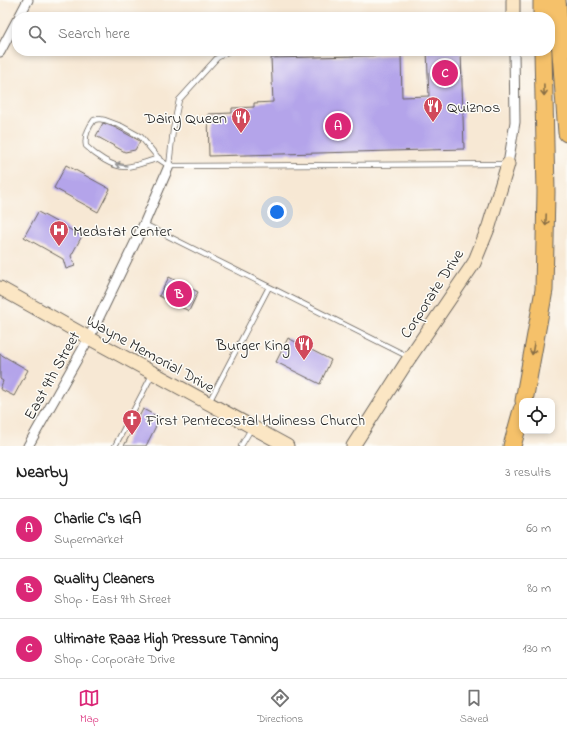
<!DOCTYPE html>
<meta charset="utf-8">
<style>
:root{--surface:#fff;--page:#f2f2f2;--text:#222;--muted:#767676;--line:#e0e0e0;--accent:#db2777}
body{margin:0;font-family:"Indie Flower",sans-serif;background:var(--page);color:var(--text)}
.controls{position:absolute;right:12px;bottom:12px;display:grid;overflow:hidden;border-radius:8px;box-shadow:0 2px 6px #0003}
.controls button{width:36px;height:36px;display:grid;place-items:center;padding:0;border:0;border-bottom:1px solid var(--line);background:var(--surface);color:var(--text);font:20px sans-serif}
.you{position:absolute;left:277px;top:212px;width:14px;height:14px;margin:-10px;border:3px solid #fff;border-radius:50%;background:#1a73e8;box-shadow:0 0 0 6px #1a73e833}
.badge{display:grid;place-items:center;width:26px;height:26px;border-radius:50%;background:var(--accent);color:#fff;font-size:13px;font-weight:700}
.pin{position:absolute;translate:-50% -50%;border:2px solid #fff;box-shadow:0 1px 4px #0006}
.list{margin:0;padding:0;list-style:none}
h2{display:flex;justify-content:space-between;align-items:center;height:52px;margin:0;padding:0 16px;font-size:17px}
h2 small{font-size:13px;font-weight:400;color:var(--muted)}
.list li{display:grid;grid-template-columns:26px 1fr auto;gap:12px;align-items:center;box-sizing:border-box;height:60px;padding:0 16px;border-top:1px solid var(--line)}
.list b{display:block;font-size:15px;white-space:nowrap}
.list p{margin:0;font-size:13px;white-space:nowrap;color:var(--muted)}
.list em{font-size:13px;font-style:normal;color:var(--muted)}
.icon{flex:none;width:22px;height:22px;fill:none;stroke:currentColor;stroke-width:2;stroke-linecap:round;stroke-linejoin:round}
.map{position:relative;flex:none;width:567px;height:446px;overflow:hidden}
.search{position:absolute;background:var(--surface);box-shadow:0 2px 6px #0003;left:12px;right:12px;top:12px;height:44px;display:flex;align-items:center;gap:10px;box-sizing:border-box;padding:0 14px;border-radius:16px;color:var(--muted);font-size:15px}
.sheet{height:232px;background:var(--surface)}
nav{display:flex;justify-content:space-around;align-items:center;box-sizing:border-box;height:56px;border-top:1px solid var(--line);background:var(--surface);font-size:11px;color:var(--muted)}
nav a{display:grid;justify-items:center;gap:2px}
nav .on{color:var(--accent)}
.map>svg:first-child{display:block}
.building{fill:#b4a4ea}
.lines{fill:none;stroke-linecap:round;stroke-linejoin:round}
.lane-casing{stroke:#69635c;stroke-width:6}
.street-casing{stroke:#69635c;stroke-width:11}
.secondary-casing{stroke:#69635c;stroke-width:15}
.highway-casing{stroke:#69635c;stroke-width:19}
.lane{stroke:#fff;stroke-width:4.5}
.street{stroke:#fff;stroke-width:9}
.secondary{stroke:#fbe6c4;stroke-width:13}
.highway{stroke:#f5c16b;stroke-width:17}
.oneway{stroke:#886e44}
.oneway2{stroke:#999}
.labels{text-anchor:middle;stroke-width:3;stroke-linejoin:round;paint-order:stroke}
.poi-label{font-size:16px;fill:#1c1c1c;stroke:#fdfcf7;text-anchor:start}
.street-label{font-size:16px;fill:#1c1c1c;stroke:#fdfcf7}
</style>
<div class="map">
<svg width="567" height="446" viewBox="0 0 567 446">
<rect width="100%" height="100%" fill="#fdfcf7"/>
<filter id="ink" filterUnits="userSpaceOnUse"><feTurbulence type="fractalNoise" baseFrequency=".025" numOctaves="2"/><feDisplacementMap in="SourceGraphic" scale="8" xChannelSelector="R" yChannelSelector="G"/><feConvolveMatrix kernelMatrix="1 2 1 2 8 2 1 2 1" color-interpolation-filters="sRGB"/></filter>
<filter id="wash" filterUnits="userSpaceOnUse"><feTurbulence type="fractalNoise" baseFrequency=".012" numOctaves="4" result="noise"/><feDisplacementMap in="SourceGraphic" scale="16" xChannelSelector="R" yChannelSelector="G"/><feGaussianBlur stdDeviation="0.9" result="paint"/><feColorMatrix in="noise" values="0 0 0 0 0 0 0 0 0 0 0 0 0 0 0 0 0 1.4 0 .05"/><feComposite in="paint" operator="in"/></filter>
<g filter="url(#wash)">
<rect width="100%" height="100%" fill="#f7e8d4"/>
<g id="blocks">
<path class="building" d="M 427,51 L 461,51 L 464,149 L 209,156 L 208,114 L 232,113 L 232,108 L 254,107 L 254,103 L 273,102 L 271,58 L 401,55 L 402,97 L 429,96 Z
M 103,123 L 114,127 L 140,141 L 135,150 L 125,152 L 96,136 Z
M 66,165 L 110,189 L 98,212 L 54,188 Z
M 38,212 L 82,236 L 71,256 L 75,266 L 66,269 L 63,259 L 24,237 Z
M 169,277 L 198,292 L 189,311 L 159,296 Z
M 288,338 L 331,360 L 320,384 L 276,362 Z
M 0,354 L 28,370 L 14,396 L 0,389 L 3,381 L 0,379 Z
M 143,409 L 160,418 L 146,446 L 124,446 Z"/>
</g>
</g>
<g filter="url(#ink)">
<use href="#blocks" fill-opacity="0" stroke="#69635c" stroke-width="1"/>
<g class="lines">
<g class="lane-casing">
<path id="lane" d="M 159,158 C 150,161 133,167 125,167 C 112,167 95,155 86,146 C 84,136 88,128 94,120 L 99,119 L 105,120 L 121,126 L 141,137 L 160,160 L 169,166 L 506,164
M 169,166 L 173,130 L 179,100 L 217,58 L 229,51
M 144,224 L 409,357
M 209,402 L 269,287
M 115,446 L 153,373
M 241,446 L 251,429"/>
</g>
<g class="street-casing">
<path id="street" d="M 19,17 L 28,0
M 0,52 L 17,20
M 508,164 L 515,122 L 514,51
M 28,446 L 89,338 L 144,224 L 169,166"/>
</g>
<g class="secondary-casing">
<path id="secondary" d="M 513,0 L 513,17
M 0,288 L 89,338 L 287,446
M 353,446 L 408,360 L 474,263 L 489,226 L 508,164"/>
</g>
<g class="highway-casing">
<path id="highway" d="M 542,0 L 542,17
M 557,0 L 567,133
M 524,401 L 544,290 L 546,192 L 543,51
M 512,446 L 522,410"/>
</g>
<use href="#lane" class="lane"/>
<use href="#street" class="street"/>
<use href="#secondary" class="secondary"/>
<use href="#highway" class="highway"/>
</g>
<defs><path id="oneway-shaft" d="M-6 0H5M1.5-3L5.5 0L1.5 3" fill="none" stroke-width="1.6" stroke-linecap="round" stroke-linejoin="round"/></defs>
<g class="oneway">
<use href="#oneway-shaft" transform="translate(544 90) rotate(89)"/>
<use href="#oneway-shaft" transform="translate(546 220) rotate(92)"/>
<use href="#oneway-shaft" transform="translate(533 349) rotate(100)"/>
</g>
<use class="oneway2" href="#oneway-shaft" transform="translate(121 165) rotate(-171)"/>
</g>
<defs>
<g id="restaurant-pin" transform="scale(1)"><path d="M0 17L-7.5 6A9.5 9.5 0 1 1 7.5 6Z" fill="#d1495b" stroke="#fdfcf7"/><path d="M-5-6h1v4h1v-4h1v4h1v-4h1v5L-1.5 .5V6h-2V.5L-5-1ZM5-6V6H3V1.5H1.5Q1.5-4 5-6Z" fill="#fff"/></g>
<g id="hospital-pin" transform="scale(1)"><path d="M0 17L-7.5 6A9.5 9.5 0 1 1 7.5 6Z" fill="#d1495b" stroke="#fdfcf7"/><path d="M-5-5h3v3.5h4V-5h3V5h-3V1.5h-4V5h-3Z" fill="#fff"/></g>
<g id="church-pin" transform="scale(1)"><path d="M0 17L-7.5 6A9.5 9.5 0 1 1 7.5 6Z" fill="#d1495b" stroke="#fdfcf7"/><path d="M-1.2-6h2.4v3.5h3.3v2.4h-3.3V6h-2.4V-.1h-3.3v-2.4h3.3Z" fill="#fff"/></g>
</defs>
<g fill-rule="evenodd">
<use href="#restaurant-pin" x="433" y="106"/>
<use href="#restaurant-pin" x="241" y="117"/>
<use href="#hospital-pin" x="59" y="230"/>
<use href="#restaurant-pin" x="304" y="344"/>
<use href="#church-pin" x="132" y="419"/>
</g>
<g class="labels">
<g class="poi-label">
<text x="447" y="112">Quiznos</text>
<text x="227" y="123" text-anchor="end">Dairy Queen</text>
<text x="73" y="236">Medstat Center</text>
<text x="290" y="350" text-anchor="end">Burger King</text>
<text x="146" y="425">First Pentecostal Holiness Church</text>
</g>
<g class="street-label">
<text transform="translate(431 293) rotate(-57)" y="6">Corporate Drive</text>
<text transform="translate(151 353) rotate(29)" y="6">Wayne Memorial Drive</text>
<text transform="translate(51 375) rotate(-61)" y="6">East 9th Street</text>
</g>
</g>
</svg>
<div class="controls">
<button><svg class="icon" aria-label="locate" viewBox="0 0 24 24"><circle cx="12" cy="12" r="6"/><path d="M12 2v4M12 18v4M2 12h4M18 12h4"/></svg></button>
</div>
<div class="you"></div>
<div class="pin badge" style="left:338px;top:126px">A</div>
<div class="pin badge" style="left:179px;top:294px">B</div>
<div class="pin badge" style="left:445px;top:73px">C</div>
<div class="search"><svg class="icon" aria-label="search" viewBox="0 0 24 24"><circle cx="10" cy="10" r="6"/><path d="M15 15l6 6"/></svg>Search here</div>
</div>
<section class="sheet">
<h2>Nearby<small>3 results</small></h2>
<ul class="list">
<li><span class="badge">A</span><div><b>Charlie C's IGA</b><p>Supermarket</p></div><em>60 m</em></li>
<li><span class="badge">B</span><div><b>Quality Cleaners</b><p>Shop · East 9th Street</p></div><em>80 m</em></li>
<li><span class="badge">C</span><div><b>Ultimate Raaz High Pressure Tanning</b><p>Shop · Corporate Drive</p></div><em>130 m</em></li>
</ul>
</section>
<nav>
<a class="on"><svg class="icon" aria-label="map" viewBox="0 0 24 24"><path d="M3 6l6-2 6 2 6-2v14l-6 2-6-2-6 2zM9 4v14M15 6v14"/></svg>Map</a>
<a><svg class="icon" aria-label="directions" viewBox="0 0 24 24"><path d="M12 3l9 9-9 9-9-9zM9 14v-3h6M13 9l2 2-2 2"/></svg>Directions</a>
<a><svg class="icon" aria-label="saved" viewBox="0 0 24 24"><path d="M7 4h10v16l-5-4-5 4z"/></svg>Saved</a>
</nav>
